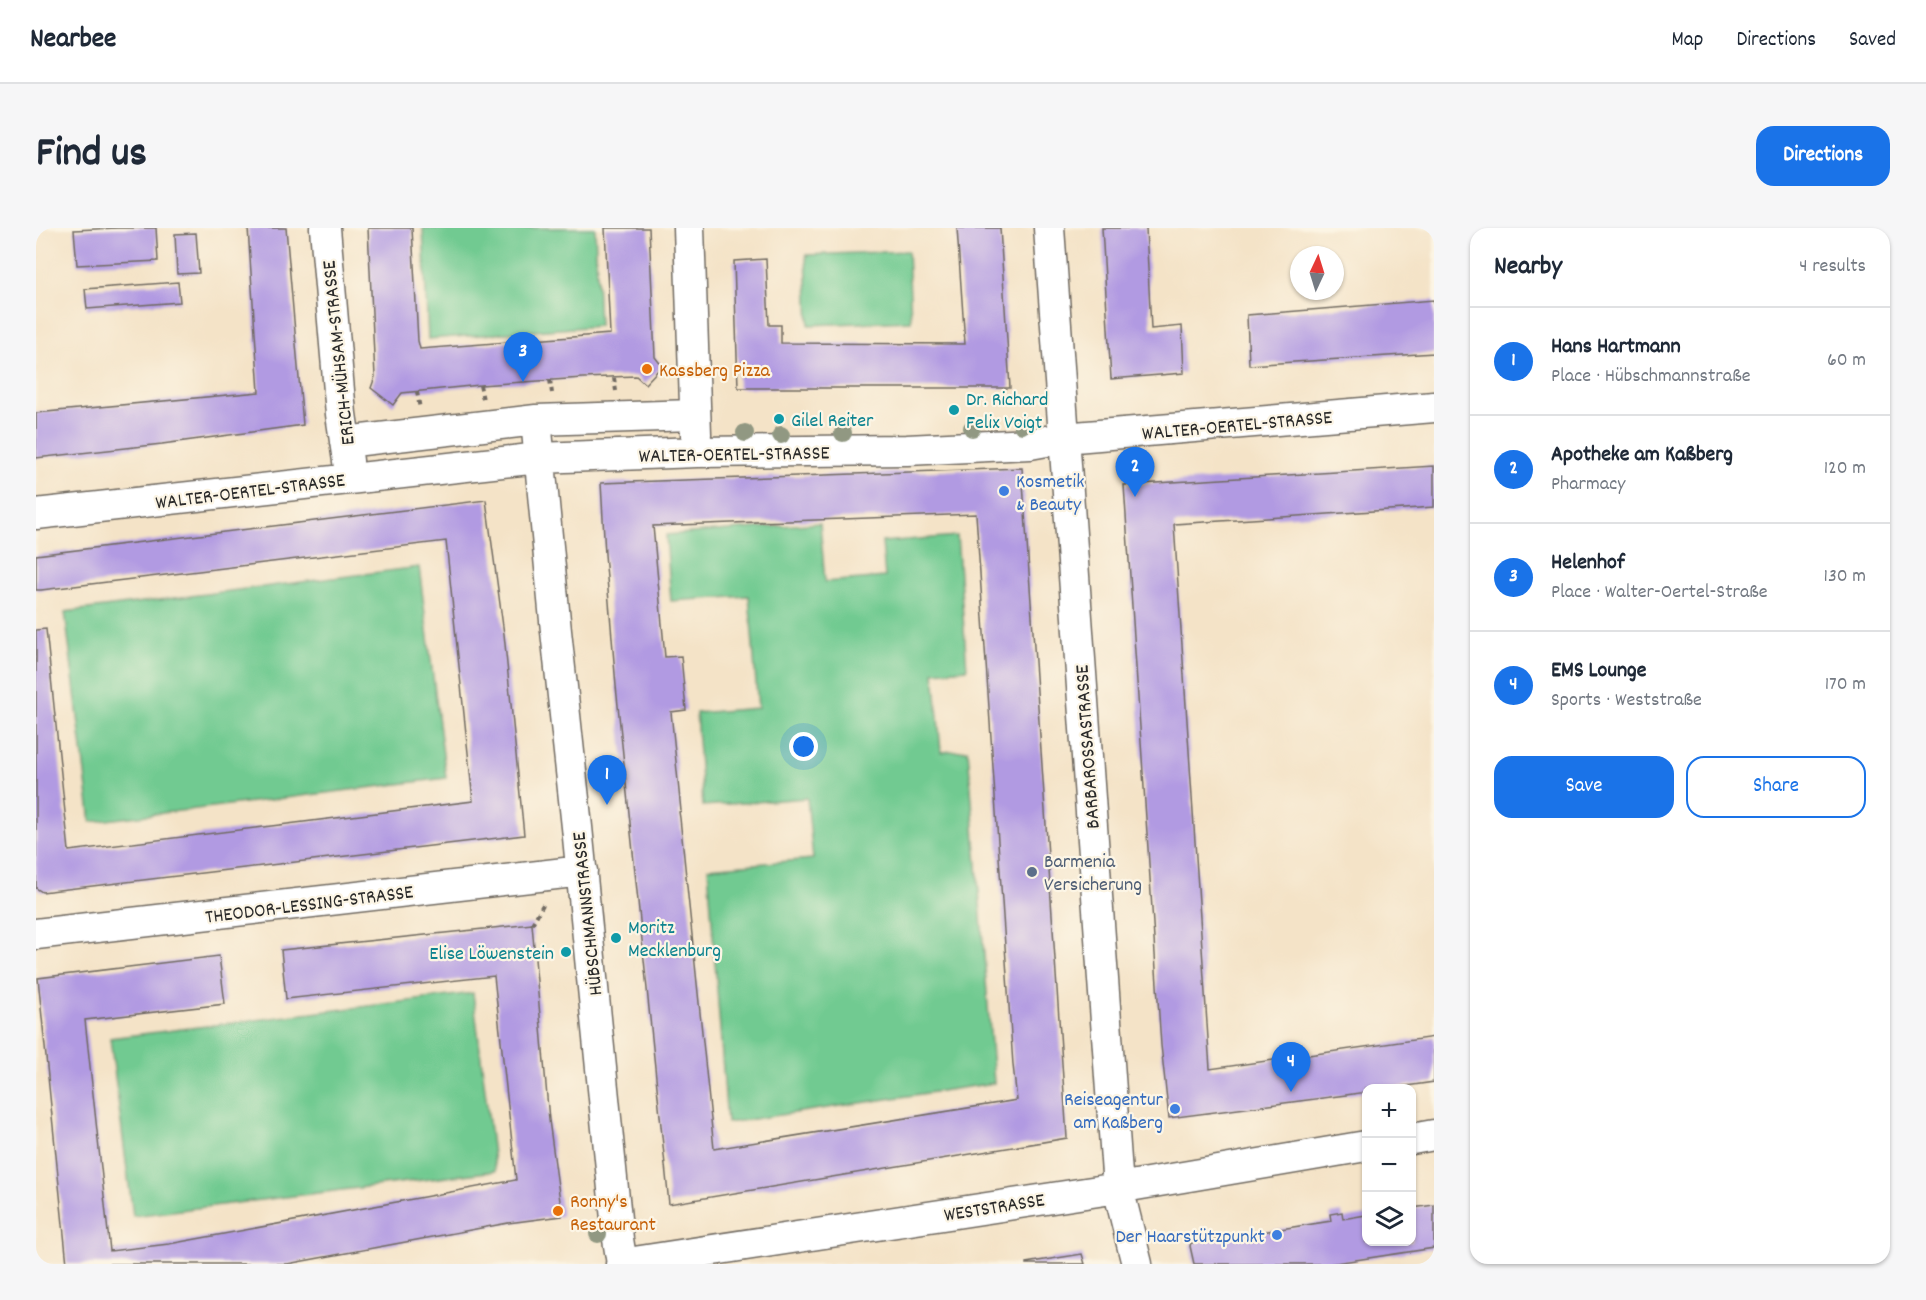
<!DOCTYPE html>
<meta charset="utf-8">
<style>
:root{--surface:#fff;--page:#f6f6f7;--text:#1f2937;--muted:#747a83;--line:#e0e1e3;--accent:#1a73e8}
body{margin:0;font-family:Dekko,sans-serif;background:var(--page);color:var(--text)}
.controls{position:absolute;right:18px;bottom:18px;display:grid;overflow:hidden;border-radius:12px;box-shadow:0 2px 4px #0004}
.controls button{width:54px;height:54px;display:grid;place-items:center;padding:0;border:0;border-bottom:2px solid var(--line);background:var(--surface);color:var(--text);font:30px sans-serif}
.compass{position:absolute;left:1254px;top:18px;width:54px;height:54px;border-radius:50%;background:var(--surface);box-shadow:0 2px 4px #0004;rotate:4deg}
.you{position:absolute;left:768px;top:519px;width:21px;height:21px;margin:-15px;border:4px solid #fff;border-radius:50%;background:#1a73e8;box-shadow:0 0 0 9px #1a73e833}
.badge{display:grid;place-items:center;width:39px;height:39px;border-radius:50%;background:var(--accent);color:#fff;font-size:20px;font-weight:700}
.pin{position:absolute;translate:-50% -50px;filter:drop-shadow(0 2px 3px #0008)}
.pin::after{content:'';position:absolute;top:32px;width:21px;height:18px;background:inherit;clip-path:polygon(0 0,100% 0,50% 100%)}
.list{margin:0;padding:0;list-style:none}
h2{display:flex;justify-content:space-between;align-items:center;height:78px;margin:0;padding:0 24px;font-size:26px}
h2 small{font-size:20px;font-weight:400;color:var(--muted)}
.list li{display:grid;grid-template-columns:39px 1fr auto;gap:18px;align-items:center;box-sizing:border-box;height:108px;padding:0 24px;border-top:2px solid var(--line)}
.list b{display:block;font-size:22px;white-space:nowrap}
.list p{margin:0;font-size:20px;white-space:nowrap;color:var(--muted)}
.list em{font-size:20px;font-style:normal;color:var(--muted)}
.actions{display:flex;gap:12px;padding:18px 24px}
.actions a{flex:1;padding:14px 0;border:2px solid var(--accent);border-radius:18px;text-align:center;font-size:21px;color:var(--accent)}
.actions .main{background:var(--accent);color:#fff}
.icon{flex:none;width:33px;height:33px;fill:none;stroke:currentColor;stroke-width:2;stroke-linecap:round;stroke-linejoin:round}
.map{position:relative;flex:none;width:1398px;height:1036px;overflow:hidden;border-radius:18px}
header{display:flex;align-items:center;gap:36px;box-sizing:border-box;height:84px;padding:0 30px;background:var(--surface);border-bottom:2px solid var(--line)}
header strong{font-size:28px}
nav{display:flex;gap:33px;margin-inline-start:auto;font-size:21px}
.intro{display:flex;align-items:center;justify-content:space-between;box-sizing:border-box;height:144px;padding:0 36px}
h1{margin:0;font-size:42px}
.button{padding:15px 27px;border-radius:18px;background:var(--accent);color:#fff;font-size:21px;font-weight:700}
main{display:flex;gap:36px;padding:0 36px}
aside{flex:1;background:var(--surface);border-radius:18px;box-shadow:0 2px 4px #0004}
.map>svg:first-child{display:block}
.green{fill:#71ca91;stroke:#4e7a5e;stroke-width:1.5}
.building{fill:#b19ae2;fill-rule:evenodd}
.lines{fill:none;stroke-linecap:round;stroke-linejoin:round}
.minor-casing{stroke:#716b62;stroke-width:33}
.path{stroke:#716b62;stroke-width:4;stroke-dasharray:4.5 4.5;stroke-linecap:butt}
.minor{stroke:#fff;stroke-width:30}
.tree{fill:#919882}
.food-dot{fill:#e8710a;stroke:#fcf5e5;stroke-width:2}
.culture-dot{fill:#0f9aa8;stroke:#fcf5e5;stroke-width:2}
.shop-dot{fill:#3f7fe0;stroke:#fcf5e5;stroke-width:2}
.service-dot{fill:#5c6f8a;stroke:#fcf5e5;stroke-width:2}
.labels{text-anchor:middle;stroke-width:4.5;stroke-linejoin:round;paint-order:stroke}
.street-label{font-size:20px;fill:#2b2b2b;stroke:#fcf5e5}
.food-label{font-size:20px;fill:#c56008;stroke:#fcf5e5;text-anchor:start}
.culture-label{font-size:20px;fill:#0d838f;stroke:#fcf5e5;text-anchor:start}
.shop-label{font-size:20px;fill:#366cbe;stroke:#fcf5e5;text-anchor:end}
.service-label{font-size:20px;fill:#4e5e75;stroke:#fcf5e5;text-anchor:start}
</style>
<header>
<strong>Nearbee</strong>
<nav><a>Map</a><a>Directions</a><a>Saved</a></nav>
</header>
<div class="intro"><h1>Find us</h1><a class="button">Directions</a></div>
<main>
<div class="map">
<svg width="1398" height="1036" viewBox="0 0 1398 1036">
<rect width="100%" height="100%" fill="#fcf5e5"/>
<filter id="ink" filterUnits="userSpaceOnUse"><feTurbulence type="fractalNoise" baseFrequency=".0167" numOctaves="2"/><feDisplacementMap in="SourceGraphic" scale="12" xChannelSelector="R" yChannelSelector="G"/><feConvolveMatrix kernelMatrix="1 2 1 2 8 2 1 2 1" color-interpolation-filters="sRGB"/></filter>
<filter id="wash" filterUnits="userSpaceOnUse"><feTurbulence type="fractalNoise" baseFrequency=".008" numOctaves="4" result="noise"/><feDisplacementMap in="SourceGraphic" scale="24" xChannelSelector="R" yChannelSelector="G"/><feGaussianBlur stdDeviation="1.35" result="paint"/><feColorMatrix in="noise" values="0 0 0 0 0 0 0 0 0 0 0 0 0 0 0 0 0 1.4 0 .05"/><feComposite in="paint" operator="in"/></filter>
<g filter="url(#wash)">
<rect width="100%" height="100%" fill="#f4e3c7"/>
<path class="green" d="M 387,0 L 559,0 L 563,98 L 392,111 Z
M 872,23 L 875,93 L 773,97 L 770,27 Z
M 784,295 L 789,354 L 849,349 L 846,314 L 921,308 L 931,441 L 898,444 L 905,524 L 932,522 L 958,855 L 691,895 L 672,640 L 777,631 L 771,570 L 667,578 L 660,485 L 722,480 L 713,368 L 635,373 L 630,307 Z
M 383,339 L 410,550 L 55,594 L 29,384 Z
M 437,765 L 459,943 L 97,988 L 74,810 Z"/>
<g id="blocks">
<path class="building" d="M 81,0 L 120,0 L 122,33 L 41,37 L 38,2 Z
M 212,0 L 250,0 L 267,197 L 126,216 L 0,230 L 0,185 L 223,164 Z
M 332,0 L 376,0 L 382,113 L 384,121 L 574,106 L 569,0 L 613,0 L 619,129 L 626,138 L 609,156 L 600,148 L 547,150 L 444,157 L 366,165 L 357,177 L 335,160 L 339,149 Z
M 921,0 L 964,0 L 974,160 L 702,160 L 698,33 L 730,31 L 733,97 L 745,97 L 745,115 L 929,116 Z
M 1066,0 L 1110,0 L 1115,101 L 1146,98 L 1148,145 L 1075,151 Z
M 160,5 L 163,45 L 141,46 L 139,6 Z
M 142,54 L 144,74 L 51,81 L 49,61 Z
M 1398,72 L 1398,125 L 1213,137 L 1211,87 Z
M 1398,238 L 1398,279 L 1138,296 L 1174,841 L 1398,809 L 1398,854 L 1356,860 L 1330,860 L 1330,864 L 1310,867 L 1133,890 L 1125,817 L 1088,257 Z
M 986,240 L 1031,910 L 633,976 L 580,458 L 569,326 L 565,255 ZM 940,286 L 977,837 L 981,872 L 678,921 L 644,590 L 643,584 L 645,583 L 635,484 L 650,482 L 645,428 L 629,429 L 617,298 Z
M 450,272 L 468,406 L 488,607 L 6,664 L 0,660 L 0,402 L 10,401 L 33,623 L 437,573 L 410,313 L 5,362 L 0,362 L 0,327 Z
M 496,696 L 513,892 L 526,988 L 472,995 L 251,1036 L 31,1036 L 2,750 L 183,728 L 189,776 L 49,792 L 74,1023 L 133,1016 L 480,952 L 458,748 L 250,771 L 245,722 Z
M 1398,977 L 1398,1020 L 1293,1036 L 1158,1036 L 1154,1018 L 1155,1015 L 1295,993 L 1294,986 L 1306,984 L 1307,991 L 1330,987 L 1330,1014 L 1376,1014 L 1376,980 Z
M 1046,1026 L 1049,1036 L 990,1036 L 990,1035 Z"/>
</g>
</g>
<g filter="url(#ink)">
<use href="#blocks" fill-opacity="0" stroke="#716b62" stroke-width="1.5"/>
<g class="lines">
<g class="minor-casing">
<path id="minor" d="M 289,0 L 305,186 L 312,233
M 653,0 L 660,206
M 1013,0 L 1082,960 L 1101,1036
M 500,192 L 520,403 L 541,599 L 582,1011 L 586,1036
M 309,214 L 500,192 L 658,187
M 0,286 L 503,230 L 661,224 L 871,222 L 994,216 L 1027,210 L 1398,179
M 0,706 L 546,643
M 1376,911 L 1398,907
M 585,1036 L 1082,960 L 1330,918"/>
</g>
<path class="path" d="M 578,150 L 580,163
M 514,152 L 516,165
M 444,157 L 447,172
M 381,164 L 384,181
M 496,696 L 509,673"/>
<use href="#minor" class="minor"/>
</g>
<g class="tree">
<circle cx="986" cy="197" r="9"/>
<circle cx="936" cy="200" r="9"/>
<circle cx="709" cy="205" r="9"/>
<circle cx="807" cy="205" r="9"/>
<circle cx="745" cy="207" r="9"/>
<circle cx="562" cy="1006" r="9"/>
</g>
</g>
<g class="food-dot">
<circle cx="611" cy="141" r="6"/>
<circle cx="522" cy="983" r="6"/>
</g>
<g class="culture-dot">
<circle cx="918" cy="182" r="6"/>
<circle cx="743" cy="191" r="6"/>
<circle cx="580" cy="710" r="6"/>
<circle cx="530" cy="724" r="6"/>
</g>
<g class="shop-dot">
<circle cx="968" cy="263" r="6"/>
<circle cx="1139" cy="881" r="6"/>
<circle cx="1241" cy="1007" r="6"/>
</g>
<circle class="service-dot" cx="996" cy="644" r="6"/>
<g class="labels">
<g class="street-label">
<text transform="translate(301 125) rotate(-96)" y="7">ERICH-MÜHSAM-STRASSE</text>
<text transform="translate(1201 196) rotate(-5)" y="7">WALTER-OERTEL-STRASSE</text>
<text transform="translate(698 225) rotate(-1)" y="7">WALTER-OERTEL-STRASSE</text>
<text transform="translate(214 262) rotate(-7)" y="7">WALTER-OERTEL-STRASSE</text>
<text transform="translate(1050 519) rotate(-94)" y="7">BARBAROSSASTRASSE</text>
<text transform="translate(273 675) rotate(-7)" y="7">THEODOR-LESSING-STRASSE</text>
<text transform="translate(550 686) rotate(-96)" y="7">HÜBSCHMANNSTRASSE</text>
<text transform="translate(958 978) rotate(-9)" y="7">WESTSTRASSE</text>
</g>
<g class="food-label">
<text x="623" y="148">Kassberg Pizza</text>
<text x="534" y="979">Ronny's<tspan x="534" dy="23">Restaurant</tspan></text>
</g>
<g class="culture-label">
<text x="930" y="177">Dr. Richard<tspan x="930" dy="23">Felix Voigt</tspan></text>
<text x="755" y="198">Gilel Reiter</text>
<text x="592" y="705">Moritz<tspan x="592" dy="23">Mecklenburg</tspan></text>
<text x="518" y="731" text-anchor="end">Elise Löwenstein</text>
</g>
<g class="shop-label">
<text x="980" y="259" text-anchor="start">Kosmetik<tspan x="980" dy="23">&amp; Beauty</tspan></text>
<text x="1127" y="877">Reiseagentur<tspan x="1127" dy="23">am Kaßberg</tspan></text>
<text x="1229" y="1014">Der Haarstützpunkt</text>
</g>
<g class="service-label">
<text x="1008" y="639">Barmenia<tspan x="1008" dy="23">Versicherung</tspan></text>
</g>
</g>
</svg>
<div class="controls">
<button>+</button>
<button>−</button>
<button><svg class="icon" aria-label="layers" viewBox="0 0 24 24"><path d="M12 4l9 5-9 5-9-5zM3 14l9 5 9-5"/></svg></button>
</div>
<svg class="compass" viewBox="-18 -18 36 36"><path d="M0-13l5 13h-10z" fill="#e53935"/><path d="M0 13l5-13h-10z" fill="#747a83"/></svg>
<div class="you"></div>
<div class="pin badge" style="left:571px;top:577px">1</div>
<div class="pin badge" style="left:1099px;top:269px">2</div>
<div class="pin badge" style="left:487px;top:154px">3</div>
<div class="pin badge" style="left:1255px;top:864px">4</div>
</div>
<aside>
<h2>Nearby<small>4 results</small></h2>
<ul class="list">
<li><span class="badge">1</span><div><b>Hans Hartmann</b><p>Place · Hübschmannstraße</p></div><em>60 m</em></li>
<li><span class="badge">2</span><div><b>Apotheke am Kaßberg</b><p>Pharmacy</p></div><em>120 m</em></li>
<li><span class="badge">3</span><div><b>Helenhof</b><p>Place · Walter-Oertel-Straße</p></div><em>130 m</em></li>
<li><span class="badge">4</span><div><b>EMS Lounge</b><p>Sports · Weststraße</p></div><em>170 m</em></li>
</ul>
<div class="actions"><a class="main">Save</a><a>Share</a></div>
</aside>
</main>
